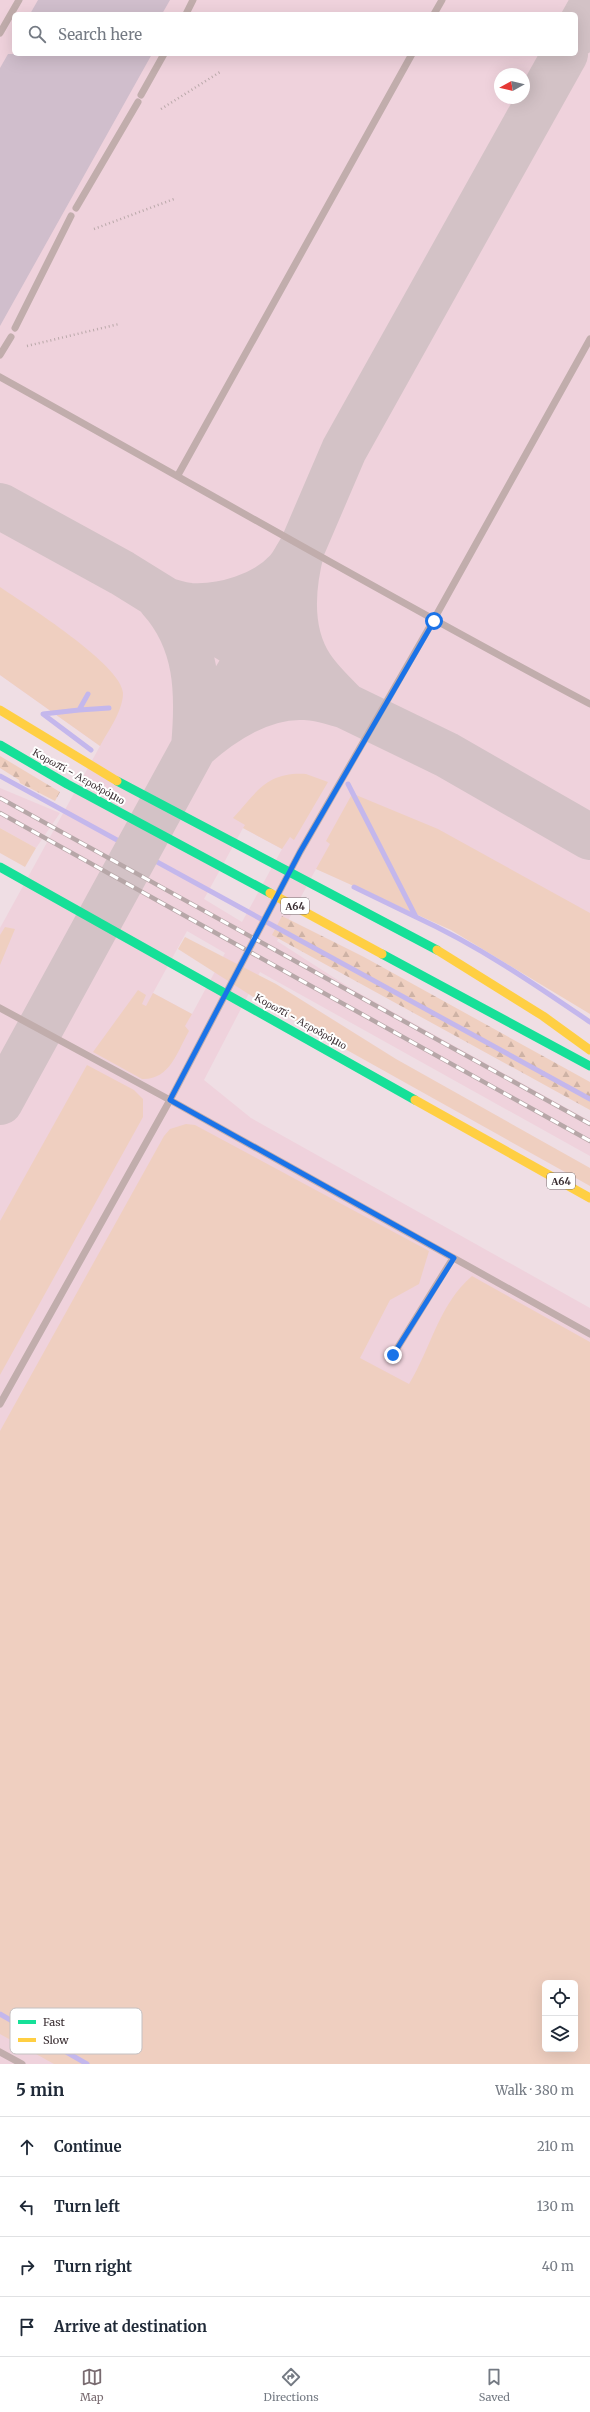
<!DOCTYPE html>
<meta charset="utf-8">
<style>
:root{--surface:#fff;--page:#f2f2f3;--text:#1f2937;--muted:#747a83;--line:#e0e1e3;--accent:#796b70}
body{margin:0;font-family:Merriweather,serif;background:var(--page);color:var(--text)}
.controls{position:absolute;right:12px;bottom:12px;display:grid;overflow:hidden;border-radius:6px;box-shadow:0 4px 16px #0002}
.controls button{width:36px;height:36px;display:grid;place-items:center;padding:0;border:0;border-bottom:1px solid var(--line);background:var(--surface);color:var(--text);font:20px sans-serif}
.compass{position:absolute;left:494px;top:68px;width:36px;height:36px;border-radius:50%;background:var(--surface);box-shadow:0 4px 16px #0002;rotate:262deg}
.stop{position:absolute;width:12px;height:12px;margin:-9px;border:3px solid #1a73e8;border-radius:50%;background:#fff}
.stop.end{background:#1a73e8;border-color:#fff;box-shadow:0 1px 4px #0008}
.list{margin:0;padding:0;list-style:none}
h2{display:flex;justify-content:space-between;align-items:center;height:52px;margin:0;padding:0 16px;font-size:17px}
h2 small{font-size:13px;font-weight:400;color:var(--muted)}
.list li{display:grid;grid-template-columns:26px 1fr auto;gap:12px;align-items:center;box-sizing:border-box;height:60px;padding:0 16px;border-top:1px solid var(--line)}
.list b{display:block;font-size:15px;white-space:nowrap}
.list em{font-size:13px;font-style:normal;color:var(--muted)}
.icon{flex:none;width:22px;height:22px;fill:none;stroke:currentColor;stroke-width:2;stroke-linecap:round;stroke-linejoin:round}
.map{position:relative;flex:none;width:590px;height:2064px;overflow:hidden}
.search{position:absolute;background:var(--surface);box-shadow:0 4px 16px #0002;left:12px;right:12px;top:12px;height:44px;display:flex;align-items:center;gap:10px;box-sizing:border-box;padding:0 14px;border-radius:6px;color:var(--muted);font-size:15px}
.sheet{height:292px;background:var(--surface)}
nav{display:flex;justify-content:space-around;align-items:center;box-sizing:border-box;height:56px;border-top:1px solid var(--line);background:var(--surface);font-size:11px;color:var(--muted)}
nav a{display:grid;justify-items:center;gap:2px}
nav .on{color:var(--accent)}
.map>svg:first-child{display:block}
.built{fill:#efd2dc;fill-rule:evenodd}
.grass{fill:#efcfc0;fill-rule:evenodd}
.forest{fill:url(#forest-firs)}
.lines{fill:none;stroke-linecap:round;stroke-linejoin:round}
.stream{stroke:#c4b7ec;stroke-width:5}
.taxiway{stroke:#d3c2c6;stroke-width:46}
.building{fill:#d0becc}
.path{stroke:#b9a8a9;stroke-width:2.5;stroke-dasharray:1 3;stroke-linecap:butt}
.lane{stroke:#c1adac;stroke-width:7}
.fast{stroke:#16e098;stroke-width:9}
.slow{stroke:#ffcf43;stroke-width:9}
.rail-casing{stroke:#b7a7a8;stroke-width:4.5}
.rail{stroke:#fff;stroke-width:3;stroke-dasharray:9;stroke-linecap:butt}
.route{stroke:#1a73e8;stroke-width:5}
.labels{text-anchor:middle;stroke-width:4;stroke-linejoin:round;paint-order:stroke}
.shield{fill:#fff;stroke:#746c6f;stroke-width:1}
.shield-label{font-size:10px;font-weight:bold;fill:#392d31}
.street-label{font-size:11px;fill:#392d31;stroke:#fff}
.key{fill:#fff;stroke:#c4c0c1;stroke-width:1}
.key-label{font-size:11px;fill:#392d31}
</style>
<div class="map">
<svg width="590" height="2064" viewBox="0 0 590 2064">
<defs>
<pattern id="forest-firs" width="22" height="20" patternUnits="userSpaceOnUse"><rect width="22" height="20" fill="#efcfc0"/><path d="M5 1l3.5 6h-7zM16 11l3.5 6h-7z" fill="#ceb2a5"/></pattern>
</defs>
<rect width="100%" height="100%" fill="#efdee4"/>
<path class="built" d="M 0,0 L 590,0 L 590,982 L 316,869 L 277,941 L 350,988 L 590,1121 L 590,1156 L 260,972 L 204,1080 L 251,1118 L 590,1308 L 590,2064 L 0,2064 L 0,928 L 100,746 L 0,675 ZM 14,14 L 576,14 L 576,54 L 14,54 ZM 500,74 L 524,74 L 524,98 L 500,98 ZM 243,828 L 282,849 L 242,922 L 204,899 ZM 187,931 L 225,953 L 192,1014 L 153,993 ZM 545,1983 L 575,1983 L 575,2049 L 545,2049 Z
M 0,788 L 60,813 L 36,848 L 0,828 Z"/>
<path class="grass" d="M 0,587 C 25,604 122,665 123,693 C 123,711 108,731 100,746 L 0,675 Z
M 306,774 L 328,782 L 294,840 L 290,837 L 282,849 L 243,828 L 245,825 L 233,818 C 257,792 266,772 306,774 Z
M 356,795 L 438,829 L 590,913 L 590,1014 L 451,930 L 316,869 L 330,844 L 326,841 L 351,796 Z
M 0,828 L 36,848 L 25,867 L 0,853 Z
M 5,927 L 15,929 L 0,965 L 0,935 Z
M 185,937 L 276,984 L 396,1059 L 590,1168 L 590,1186 L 261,1002 L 178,949 Z
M 138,990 L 146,995 L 142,1004 L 146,1006 L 153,993 L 192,1014 L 185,1026 L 189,1031 C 177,1052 170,1080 142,1079 L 93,1052 Z
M 87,1065 L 134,1090 L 143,1099 L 143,1117 L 0,1375 L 0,1221 Z
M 186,1124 L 195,1125 L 429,1251 L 419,1284 L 390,1300 L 360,1358 L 409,1384 C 431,1348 439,1304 472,1276 L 590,1342 L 590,2064 L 54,2064 L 0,2034 L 0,1431 L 164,1136 L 170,1129 ZM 545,1983 L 575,1983 L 575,2049 L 545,2049 Z"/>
<path class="forest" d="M 0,756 L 60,792 L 55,801 L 20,783 L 19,780 L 0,768 Z
M 282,916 L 364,957 L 590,1082 L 590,1110 L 272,935 Z"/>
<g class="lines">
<path class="stream" d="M 88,694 L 79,710 L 109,708
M 79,710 L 43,714 L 91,750
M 0,776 L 590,1099
M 348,784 L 416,917 L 354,887
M 416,917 C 479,946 533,983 590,1022
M 0,2014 L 87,2064"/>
<path class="taxiway" d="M 576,34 L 590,9
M 0,506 L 122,573 L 251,653 L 346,706 L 447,755 L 590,837
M 302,548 C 292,586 288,632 311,667 C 321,682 334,694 346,706 C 333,702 318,697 304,697 C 263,695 223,721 194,747 C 199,693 198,641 160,599 C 170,601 180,605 190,606 C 223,608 264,596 287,571 C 293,565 297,555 302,548 Z
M 0,1102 L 194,747 L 251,653 L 302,548 L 344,450 L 565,54"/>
</g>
<path class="building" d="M 38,0 L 170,0 L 162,14 L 30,14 Z
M 8,54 L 152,54 L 0,326 L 0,68 Z"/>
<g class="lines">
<path class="path" d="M 161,109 L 220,72
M 94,229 L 174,199
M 27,346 L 119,324"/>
<path class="lane" d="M 186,14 L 193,0
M 434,14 L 442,0
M 0,33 L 19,0
M 141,95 L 164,54
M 76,208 L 138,102
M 15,328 L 71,216
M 0,355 L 11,337
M 0,377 C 197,486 391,599 590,704
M 178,475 L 412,54
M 0,1008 L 170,1100 L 590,1334
M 393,1355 L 453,1258
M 0,1404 L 170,1100 L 300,852 L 433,621 L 590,339
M 0,2052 L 22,2064"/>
<path class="fast" d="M 0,745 L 67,784 L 270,893
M 117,781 L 437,950
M 0,867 L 415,1100
M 382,954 L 590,1066"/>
<path class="slow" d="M 0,710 L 117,781
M 270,893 L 382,954
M 437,950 L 543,1016 L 590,1050
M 415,1100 L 590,1198"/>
<g class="rail-casing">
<path id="rail" d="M 0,798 L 590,1124
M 0,813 L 590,1141"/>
</g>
<use href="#rail" class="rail"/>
</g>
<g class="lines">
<path class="route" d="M 393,1355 L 454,1258 L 170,1100 L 300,852 L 434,621"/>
</g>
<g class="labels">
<g class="shield">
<rect x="281" y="898" width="28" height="16" rx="3"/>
<rect x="547" y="1173" width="28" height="16" rx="3"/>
</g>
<g class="shield-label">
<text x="295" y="910">Α64</text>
<text x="561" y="1185">Α64</text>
</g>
<g class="street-label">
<text transform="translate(79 776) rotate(29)" y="4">Κορωπί - Αεροδρόμιο</text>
<text transform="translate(301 1021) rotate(29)" y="4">Κορωπί - Αεροδρόμιο</text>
</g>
</g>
<rect x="10" y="2008" width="132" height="46" rx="6" class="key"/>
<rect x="18" y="2020" width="18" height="4" fill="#16e098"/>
<rect x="18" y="2038" width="18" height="4" fill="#ffcf43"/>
<g class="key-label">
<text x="43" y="2026">Fast</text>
<text x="43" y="2044">Slow</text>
</g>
</svg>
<div class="controls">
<button><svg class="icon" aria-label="locate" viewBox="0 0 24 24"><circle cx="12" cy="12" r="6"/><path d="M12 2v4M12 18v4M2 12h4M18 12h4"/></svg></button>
<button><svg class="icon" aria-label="layers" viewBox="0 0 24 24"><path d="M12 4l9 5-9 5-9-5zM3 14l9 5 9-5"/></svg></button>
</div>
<svg class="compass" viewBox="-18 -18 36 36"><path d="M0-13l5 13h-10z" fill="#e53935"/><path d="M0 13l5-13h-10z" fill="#747a83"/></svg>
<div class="stop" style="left:434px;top:621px"></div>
<div class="stop end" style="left:393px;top:1355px"></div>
<div class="search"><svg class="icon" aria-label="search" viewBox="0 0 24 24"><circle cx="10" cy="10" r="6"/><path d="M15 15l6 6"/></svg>Search here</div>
</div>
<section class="sheet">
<h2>5 min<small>Walk · 380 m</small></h2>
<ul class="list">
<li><svg class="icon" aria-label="ahead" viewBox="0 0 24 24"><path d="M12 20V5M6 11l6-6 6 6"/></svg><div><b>Continue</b></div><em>210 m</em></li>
<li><svg class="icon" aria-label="left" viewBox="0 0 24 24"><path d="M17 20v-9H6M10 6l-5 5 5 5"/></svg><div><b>Turn left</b></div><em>130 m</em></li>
<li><svg class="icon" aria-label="right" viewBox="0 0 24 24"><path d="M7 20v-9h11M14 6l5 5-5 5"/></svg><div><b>Turn right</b></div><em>40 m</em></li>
<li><svg class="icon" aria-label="arrive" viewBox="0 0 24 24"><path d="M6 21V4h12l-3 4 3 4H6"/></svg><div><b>Arrive at destination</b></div></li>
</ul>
</section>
<nav>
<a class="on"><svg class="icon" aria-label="map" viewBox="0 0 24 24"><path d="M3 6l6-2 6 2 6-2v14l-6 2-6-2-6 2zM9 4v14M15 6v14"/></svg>Map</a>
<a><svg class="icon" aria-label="directions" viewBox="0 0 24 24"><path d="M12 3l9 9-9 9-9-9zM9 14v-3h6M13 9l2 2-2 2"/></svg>Directions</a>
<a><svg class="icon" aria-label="saved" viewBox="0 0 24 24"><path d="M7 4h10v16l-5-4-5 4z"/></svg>Saved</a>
</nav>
